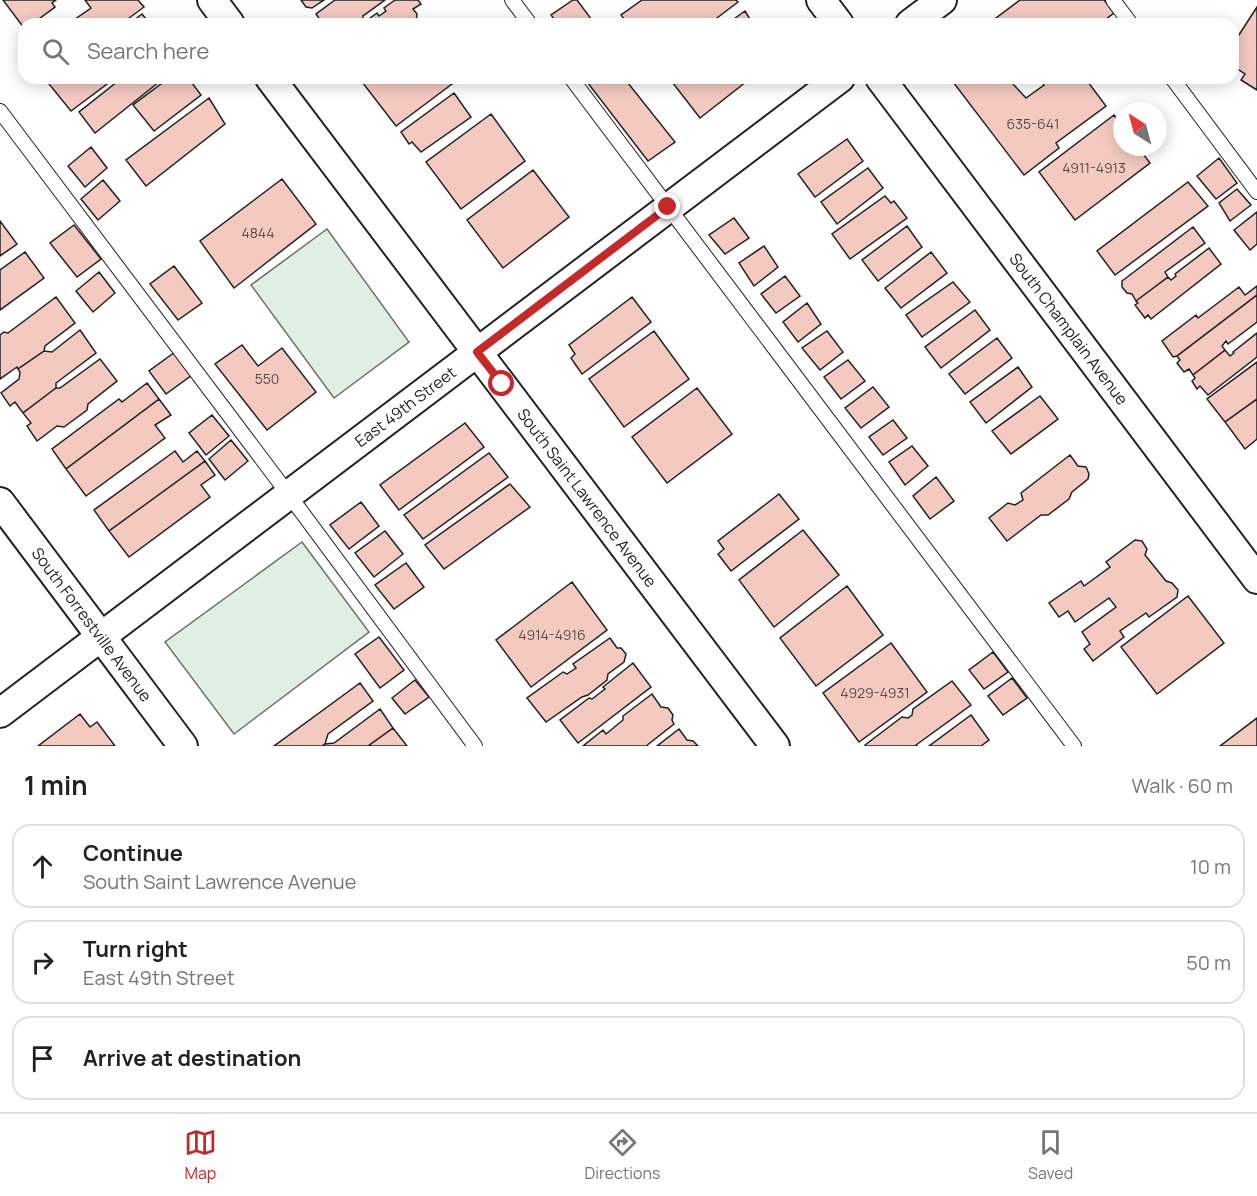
<!DOCTYPE html>
<meta charset="utf-8">
<style>
:root{--surface:#fff;--page:#f6f6f6;--text:#222;--muted:#767676;--line:#e0e0e0;--accent:#c62828}
body{margin:0;font-family:Manrope,sans-serif;background:var(--page);color:var(--text)}
.compass{position:absolute;left:1113px;top:102px;width:54px;height:54px;border-radius:50%;background:var(--surface);box-shadow:0 3px 15px #0003;rotate:324deg}
.stop{position:absolute;width:18px;height:18px;margin:-14px;border:4px solid #c62828;border-radius:50%;background:#fff}
.stop.end{background:#c62828;border-color:#fff;box-shadow:0 2px 6px #0008}
.list{margin:0;padding:0;list-style:none}
h2{display:flex;justify-content:space-between;align-items:center;height:78px;margin:0;padding:0 24px;font-size:26px}
h2 small{font-size:20px;font-weight:400;color:var(--muted)}
.list li{display:grid;grid-template-columns:39px 1fr auto;gap:18px;align-items:center;box-sizing:border-box;height:84px;margin:0 12px 12px;padding:0 12px;border:2px solid var(--line);border-radius:18px}
.list b{display:block;font-size:22px;white-space:nowrap}
.list p{margin:0;font-size:20px;white-space:nowrap;color:var(--muted)}
.list em{font-size:20px;font-style:normal;color:var(--muted)}
.icon{flex:none;width:33px;height:33px;fill:none;stroke:currentColor;stroke-width:2;stroke-linecap:round;stroke-linejoin:round}
.map{position:relative;flex:none;width:1257px;height:746px;overflow:hidden}
.search{position:absolute;background:var(--surface);box-shadow:0 3px 15px #0003;left:18px;right:18px;top:18px;height:66px;display:flex;align-items:center;gap:15px;box-sizing:border-box;padding:0 21px;border-radius:18px;color:var(--muted);font-size:22px}
.sheet{height:366px;background:var(--surface)}
nav{display:flex;justify-content:space-around;align-items:center;box-sizing:border-box;height:84px;border-top:2px solid var(--line);background:var(--surface);font-size:16px;color:var(--muted)}
nav a{display:grid;justify-items:center;gap:3px}
nav .on{color:var(--accent)}
.map>svg:first-child{display:block}
.green{fill:#e0efe3;stroke:#6f6f6f;stroke-width:1.5}
.building{fill:#f3c9c0;stroke:#222;stroke-width:1.5}
.lines{fill:none;stroke-linecap:round;stroke-linejoin:round}
.service-casing{stroke:#222;stroke-width:16}
.minor-casing{stroke:#222;stroke-width:32}
.service{stroke:#fff;stroke-width:14}
.minor{stroke:#fff;stroke-width:28}
.route{stroke:#c62828;stroke-width:8}
.labels{text-anchor:middle;stroke-width:4.5;stroke-linejoin:round;paint-order:stroke}
.number-label{font-size:14px;fill:#564c4a}
.street-label{font-size:16px;fill:#222;stroke:#fff}
</style>
<div class="map">
<svg width="1257" height="746" viewBox="0 0 1257 746">
<rect width="100%" height="100%" fill="#fff"/>
<path class="green" d="M 327,229 L 409,342 L 334,398 L 251,285 Z
M 302,542 L 369,632 L 234,734 L 165,642 Z"/>
<path class="building" d="M 3,0 L 56,0 L 52,3 L 55,7 L 32,24 L 24,24 L 24,28 Z
M 85,0 L 138,0 L 144,7 L 121,24 L 68,24 L 91,8 Z
M 301,0 L 324,0 L 312,8 L 306,7 Z
M 335,0 L 385,0 L 363,16 L 363,21 L 357,24 L 323,24 L 316,14 Z
M 395,0 L 418,0 L 421,4 L 413,9 L 417,14 L 416,21 L 412,24 L 362,24 L 377,13 L 379,16 L 386,11 L 384,8 Z
M 573,0 L 577,0 L 592,20 L 587,24 L 558,24 L 551,15 Z
M 642,0 L 736,0 L 738,2 L 709,24 L 628,24 L 621,15 Z
M 1020,0 L 1104,0 L 1114,13 L 1099,24 L 988,24 Z
M 1257,7 L 1257,90 L 1241,80 L 1245,74 L 1233,66 L 1233,44 Z
M 745,11 L 753,24 L 727,24 Z
M 142,14 L 150,24 L 129,24 Z
M 57,78 L 108,78 L 105,81 L 107,84 L 71,111 L 49,84 Z
M 122,78 L 164,78 L 95,133 L 79,112 Z
M 169,78 L 191,78 L 192,83 L 201,95 L 154,131 L 133,105 Z
M 359,78 L 460,78 L 396,126 Z
M 584,78 L 624,78 L 675,142 L 648,161 Z
M 669,78 L 751,78 L 700,118 Z
M 950,78 L 1028,78 L 1021,83 L 1019,80 L 1013,84 L 1026,98 L 1044,85 L 1042,82 L 1047,78 L 1085,78 L 1106,106 L 1056,143 L 1059,148 L 1024,175 Z
M 454,93 L 471,117 L 421,152 L 412,142 L 409,144 L 401,132 Z
M 209,98 L 225,124 L 146,186 L 126,160 Z
M 491,114 L 525,161 L 461,209 L 426,162 Z
M 1114,115 L 1122,126 L 1122,147 L 1138,147 L 1150,163 L 1075,220 L 1039,172 Z
M 847,139 L 863,161 L 815,197 L 798,174 Z
M 91,147 L 107,168 L 85,187 L 68,166 Z
M 1219,158 L 1237,183 L 1216,199 L 1197,176 Z
M 868,168 L 883,188 L 837,224 L 821,202 Z
M 533,170 L 569,217 L 503,268 L 467,220 Z
M 282,179 L 316,224 L 234,288 L 200,241 Z
M 103,180 L 120,201 L 98,220 L 81,199 Z
M 1188,182 L 1208,206 L 1115,275 L 1097,251 Z
M 1237,189 L 1251,205 L 1230,221 L 1219,203 Z
M 885,196 L 891,203 L 894,201 L 907,218 L 850,259 L 832,234 Z
M 1257,212 L 1257,244 L 1250,250 L 1234,230 Z
M 734,218 L 749,238 L 725,254 L 709,235 Z
M 0,221 L 17,244 L 0,256 Z
M 74,225 L 101,259 L 77,277 L 50,243 Z
M 907,226 L 922,247 L 878,281 L 862,260 Z
M 1193,227 L 1205,243 L 1165,272 L 1168,277 L 1136,301 L 1132,294 L 1127,293 L 1122,287 L 1122,281 Z
M 764,246 L 778,267 L 754,286 L 739,263 Z
M 1209,248 L 1221,264 L 1151,319 L 1148,315 L 1145,318 L 1135,305 L 1138,303 L 1136,301 L 1168,277 L 1171,280 L 1176,276 L 1175,274 Z
M 25,252 L 44,278 L 0,310 L 0,270 Z
M 931,252 L 947,273 L 901,308 L 885,288 Z
M 174,266 L 202,303 L 178,320 L 150,284 Z
M 99,272 L 115,293 L 93,312 L 76,291 Z
M 785,276 L 800,296 L 776,313 L 761,294 Z
M 953,282 L 970,302 L 922,337 L 906,315 Z
M 1257,286 L 1257,295 L 1177,356 L 1173,357 L 1162,341 L 1196,315 L 1198,318 L 1239,287 L 1245,295 Z
M 1257,295 L 1257,322 L 1228,344 L 1226,341 L 1222,346 L 1225,350 L 1193,375 L 1189,369 L 1184,372 L 1177,363 L 1180,360 L 1177,356 Z
M 56,297 L 75,323 L 45,346 L 44,351 L 18,369 L 17,367 L 0,379 L 0,335 L 4,332 L 8,333 Z
M 632,297 L 651,322 L 582,374 L 571,358 L 575,354 L 569,345 Z
M 807,303 L 821,324 L 798,342 L 783,322 Z
M 975,310 L 990,330 L 941,368 L 925,347 Z
M 80,330 L 96,353 L 56,383 L 56,388 L 23,413 L 15,402 L 10,406 L 1,393 L 19,379 L 20,372 L 18,369 L 44,351 L 52,352 Z
M 654,331 L 689,379 L 624,427 L 589,379 Z
M 827,331 L 843,352 L 820,370 L 802,348 Z
M 1257,333 L 1257,357 L 1208,395 L 1200,386 L 1197,389 L 1192,381 L 1195,378 L 1193,375 L 1225,350 L 1230,356 L 1234,353 L 1233,352 Z
M 997,338 L 1012,358 L 965,394 L 949,374 Z
M 242,345 L 258,366 L 282,348 L 316,392 L 267,430 L 215,364 Z
M 175,352 L 192,375 L 166,394 L 149,371 Z
M 100,359 L 117,381 L 88,404 L 87,410 L 64,427 L 57,426 L 37,441 L 27,426 L 31,423 L 23,413 L 56,388 L 60,388 Z
M 848,360 L 865,381 L 841,399 L 824,377 Z
M 1257,362 L 1257,399 L 1225,422 L 1207,399 Z
M 1018,367 L 1032,387 L 986,423 L 970,402 Z
M 147,383 L 159,399 L 66,469 L 52,449 L 119,399 L 122,402 Z
M 873,387 L 889,407 L 861,428 L 845,408 Z
M 697,388 L 732,434 L 667,483 L 632,437 Z
M 1040,396 L 1058,419 L 1011,454 L 992,431 Z
M 159,399 L 171,415 L 155,425 L 165,438 L 86,496 L 66,469 Z
M 1257,399 L 1257,439 L 1245,449 L 1225,422 Z
M 212,415 L 229,436 L 206,455 L 189,433 Z
M 893,420 L 907,438 L 883,455 L 869,437 Z
M 465,423 L 484,447 L 399,510 L 380,485 Z
M 231,440 L 248,461 L 225,480 L 209,459 Z
M 912,446 L 928,466 L 905,485 L 889,462 Z
M 175,451 L 183,462 L 197,451 L 205,461 L 109,531 L 94,510 Z
M 489,453 L 508,477 L 423,539 L 404,515 Z
M 1070,455 L 1078,466 L 1086,467 L 1089,474 L 1088,479 L 1072,492 L 1069,499 L 1048,515 L 1041,515 L 1007,541 L 989,518 L 1008,503 L 1015,505 L 1023,500 L 1021,493 Z
M 205,461 L 215,475 L 201,485 L 210,497 L 129,557 L 109,531 Z
M 936,477 L 954,501 L 930,519 L 913,496 Z
M 510,484 L 530,507 L 444,569 L 425,545 Z
M 779,494 L 799,519 L 731,571 L 718,554 L 724,549 L 718,541 Z
M 361,502 L 379,526 L 349,549 L 330,525 Z
M 803,530 L 839,575 L 774,627 L 739,580 Z
M 385,531 L 403,554 L 374,577 L 355,553 Z
M 1135,540 L 1142,541 L 1147,549 L 1145,555 L 1166,581 L 1172,583 L 1178,590 L 1177,597 L 1149,617 L 1146,613 L 1120,631 L 1124,637 L 1093,661 L 1084,649 L 1090,644 L 1082,632 L 1116,607 L 1109,598 L 1075,622 L 1068,611 L 1059,617 L 1049,603 L 1081,581 L 1084,586 L 1110,567 L 1106,562 Z
M 406,563 L 424,587 L 394,609 L 375,585 Z
M 572,582 L 607,630 L 531,687 L 496,640 Z
M 847,586 L 883,635 L 816,686 L 780,638 Z
M 1188,596 L 1224,643 L 1157,694 L 1121,647 Z
M 379,637 L 404,670 L 380,688 L 355,654 Z
M 610,638 L 617,648 L 621,648 L 626,654 L 624,662 L 608,674 L 607,680 L 588,695 L 582,697 L 546,722 L 527,698 L 563,672 L 567,674 L 576,668 L 573,664 Z
M 891,643 L 927,692 L 859,742 L 823,693 Z
M 993,652 L 1008,672 L 984,689 L 969,670 Z
M 633,663 L 651,687 L 578,743 L 560,720 L 589,698 L 592,699 L 605,689 L 603,687 Z
M 1012,678 L 1027,698 L 1003,715 L 988,696 Z
M 415,680 L 429,697 L 405,714 L 392,698 Z
M 952,681 L 971,705 L 916,745 L 917,746 L 866,746 L 865,745 L 902,717 L 908,718 L 912,715 L 913,709 Z
M 360,683 L 373,701 L 328,734 L 325,744 L 322,746 L 274,746 Z
M 652,694 L 661,707 L 668,708 L 673,715 L 672,720 L 674,724 L 646,746 L 583,746 L 603,730 L 606,734 L 623,720 L 623,716 Z
M 380,709 L 393,728 L 368,746 L 322,746 L 325,744 L 334,743 Z
M 80,714 L 90,727 L 97,722 L 115,746 L 38,746 Z
M 971,715 L 989,740 L 981,746 L 929,746 Z
M 1257,718 L 1257,746 L 1220,746 Z
M 393,728 L 407,746 L 368,746 Z
M 679,729 L 687,740 L 693,741 L 698,746 L 657,746 Z"/>
<g class="lines">
<g class="service-casing">
<path id="service" d="M 512,0 L 530,24
M 1113,0 L 1131,24
M 571,78 L 1074,746
M 1172,78 L 1257,192
M 0,111 L 289,495 L 475,746"/>
</g>
<g class="minor-casing">
<g id="minor">
<path d="M 212,0 L 230,24"/>
<path d="M 821,0 L 839,24"/>
<path d="M 910,24 L 942,0"/>
<path id="s1" d="M 270,78 L 775,746"/>
<path id="s2" d="M 880,78 L 1257,579"/>
<path id="s3" d="M 0,502 L 183,746"/>
<path id="s4" d="M 0,713 L 840,78"/>
</g>
</g>
<use href="#service" class="service"/>
<use href="#minor" class="minor"/>
</g>
<g class="lines">
<path class="route" d="M 502,384 L 477,352 L 668,207"/>
</g>
<g class="labels">
<g class="number-label">
<text x="1033" y="129">635-641</text>
<text x="1094" y="173">4911-4913</text>
<text x="258" y="238">4844</text>
<text x="267" y="384">550</text>
<text x="552" y="640">4914-4916</text>
<text x="875" y="698">4929-4931</text>
</g>
<g class="street-label">
<text dy="6" stroke="none"><textPath href="#s2" startOffset="314">South Champlain Avenue</textPath></text>
<text dy="6" stroke="none"><textPath href="#s4" startOffset="508">East 49th Street</textPath></text>
<text dy="6" stroke="none"><textPath href="#s1" startOffset="526">South Saint Lawrence Avenue</textPath></text>
<text dy="6" stroke="none"><textPath href="#s3" startOffset="153">South Forrestville Avenue</textPath></text>
</g>
</g>
</svg>
<svg class="compass" viewBox="-18 -18 36 36"><path d="M0-13l5 13h-10z" fill="#e53935"/><path d="M0 13l5-13h-10z" fill="#767676"/></svg>
<div class="stop" style="left:502px;top:384px"></div>
<div class="stop end" style="left:668px;top:207px"></div>
<div class="search"><svg class="icon" aria-label="search" viewBox="0 0 24 24"><circle cx="10" cy="10" r="6"/><path d="M15 15l6 6"/></svg>Search here</div>
</div>
<section class="sheet">
<h2>1 min<small>Walk · 60 m</small></h2>
<ul class="list">
<li><svg class="icon" aria-label="ahead" viewBox="0 0 24 24"><path d="M12 20V5M6 11l6-6 6 6"/></svg><div><b>Continue</b><p>South Saint Lawrence Avenue</p></div><em>10 m</em></li>
<li><svg class="icon" aria-label="right" viewBox="0 0 24 24"><path d="M7 20v-9h11M14 6l5 5-5 5"/></svg><div><b>Turn right</b><p>East 49th Street</p></div><em>50 m</em></li>
<li><svg class="icon" aria-label="arrive" viewBox="0 0 24 24"><path d="M6 21V4h12l-3 4 3 4H6"/></svg><div><b>Arrive at destination</b></div></li>
</ul>
</section>
<nav>
<a class="on"><svg class="icon" aria-label="map" viewBox="0 0 24 24"><path d="M3 6l6-2 6 2 6-2v14l-6 2-6-2-6 2zM9 4v14M15 6v14"/></svg>Map</a>
<a><svg class="icon" aria-label="directions" viewBox="0 0 24 24"><path d="M12 3l9 9-9 9-9-9zM9 14v-3h6M13 9l2 2-2 2"/></svg>Directions</a>
<a><svg class="icon" aria-label="saved" viewBox="0 0 24 24"><path d="M7 4h10v16l-5-4-5 4z"/></svg>Saved</a>
</nav>
